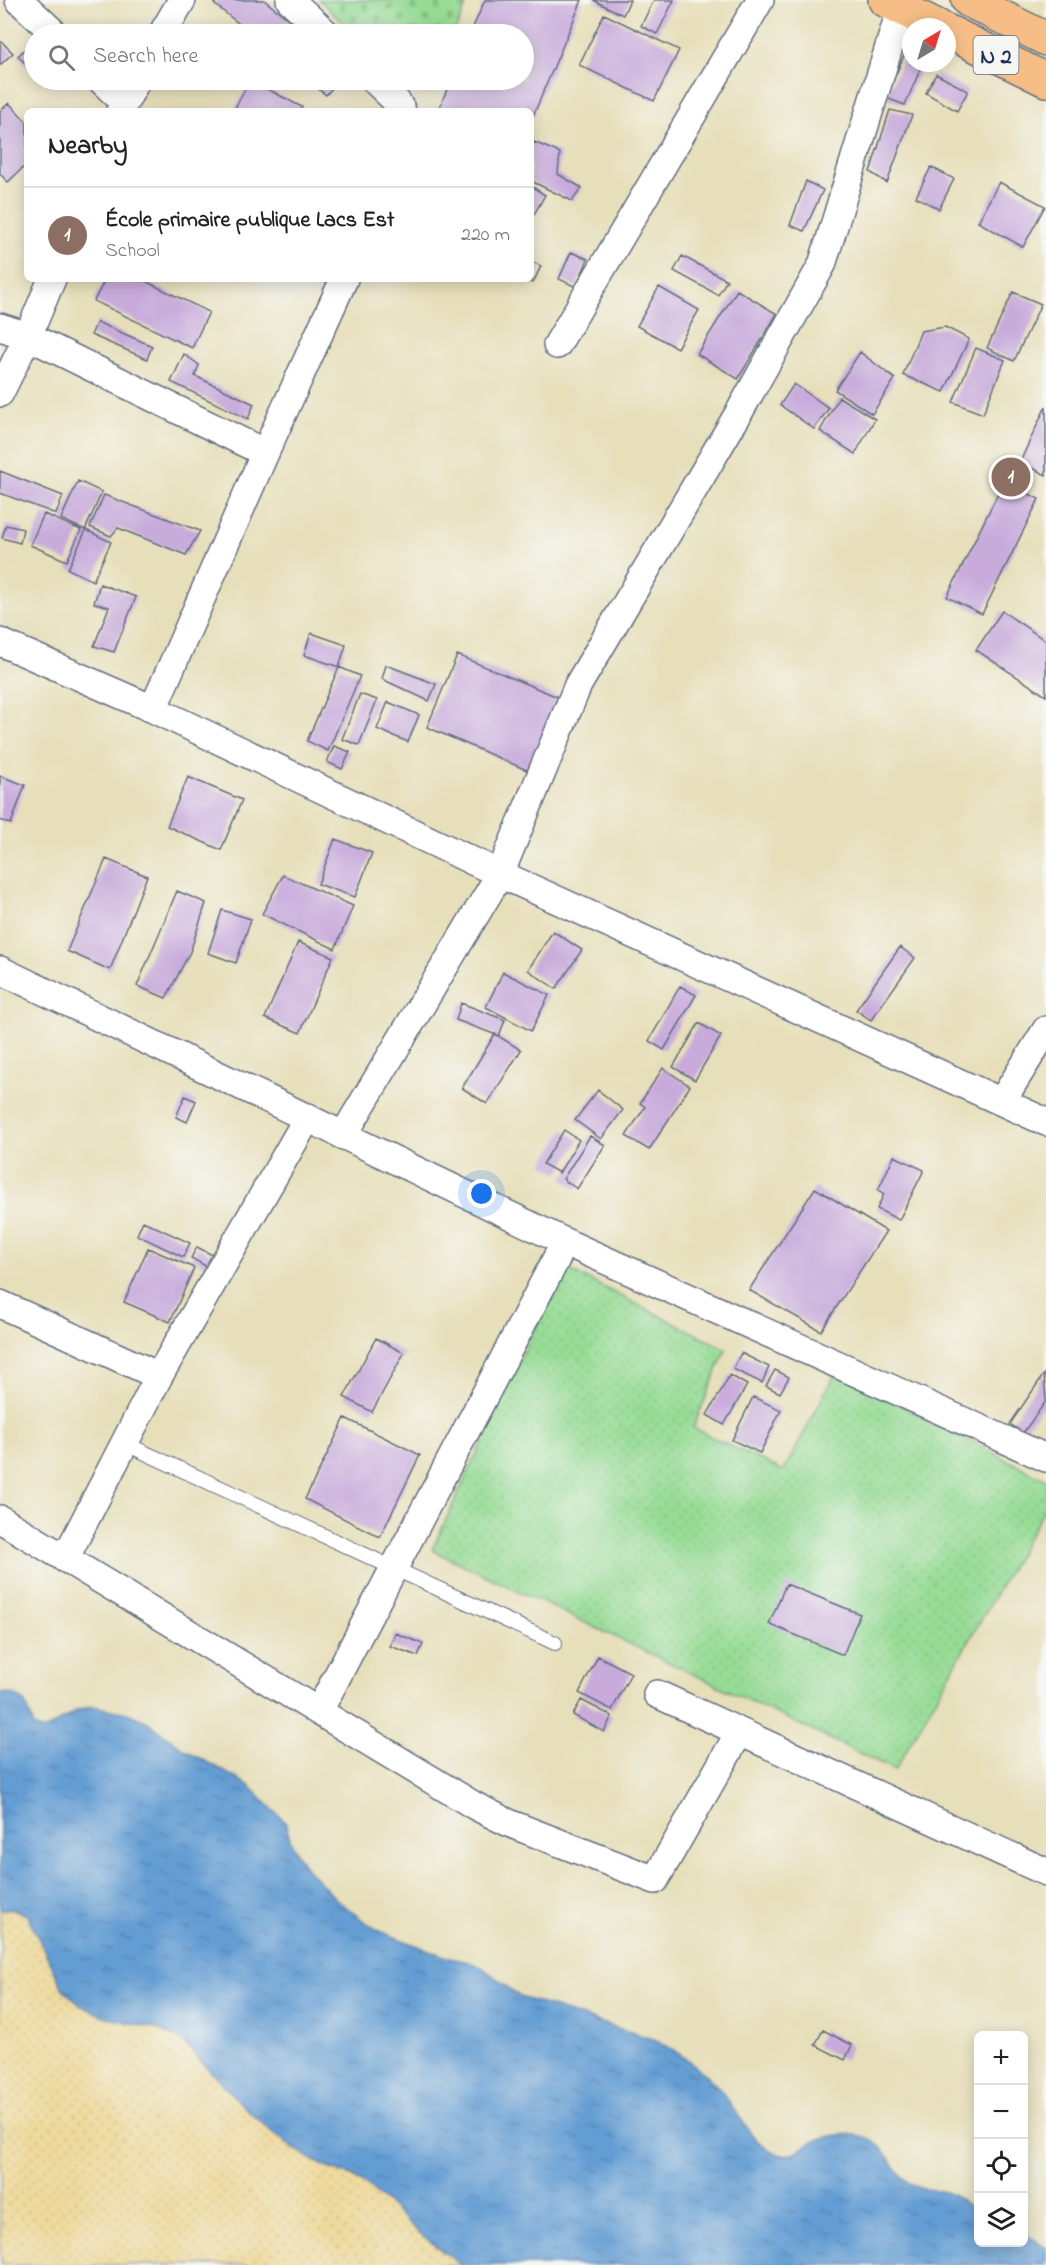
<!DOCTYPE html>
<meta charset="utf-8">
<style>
:root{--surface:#fff;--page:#f6f6f6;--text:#222;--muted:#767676;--line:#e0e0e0;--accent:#1a73e8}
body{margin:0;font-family:"Indie Flower",sans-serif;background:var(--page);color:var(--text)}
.controls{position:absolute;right:18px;bottom:18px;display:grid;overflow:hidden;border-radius:9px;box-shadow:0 3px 15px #0003}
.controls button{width:54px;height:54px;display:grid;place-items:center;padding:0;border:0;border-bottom:2px solid var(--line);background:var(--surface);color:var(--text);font:30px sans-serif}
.compass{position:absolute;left:902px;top:18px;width:54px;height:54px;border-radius:50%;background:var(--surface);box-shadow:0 3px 15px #0003;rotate:38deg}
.you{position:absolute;left:482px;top:1194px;width:21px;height:21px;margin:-15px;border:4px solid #fff;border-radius:50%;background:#1a73e8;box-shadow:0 0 0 9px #1a73e833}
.badge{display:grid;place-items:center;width:39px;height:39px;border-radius:50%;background:var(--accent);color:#fff;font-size:20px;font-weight:700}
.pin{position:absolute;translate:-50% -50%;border:3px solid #fff;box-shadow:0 2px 6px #0006}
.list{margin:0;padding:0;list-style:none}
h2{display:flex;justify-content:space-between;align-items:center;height:78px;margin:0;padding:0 24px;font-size:26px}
h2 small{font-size:20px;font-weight:400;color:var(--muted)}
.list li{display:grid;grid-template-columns:39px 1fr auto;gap:18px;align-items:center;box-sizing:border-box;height:96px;padding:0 24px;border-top:2px solid var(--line)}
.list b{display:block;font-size:22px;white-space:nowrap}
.list p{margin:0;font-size:20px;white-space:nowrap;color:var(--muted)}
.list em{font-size:20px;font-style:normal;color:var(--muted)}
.icon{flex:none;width:33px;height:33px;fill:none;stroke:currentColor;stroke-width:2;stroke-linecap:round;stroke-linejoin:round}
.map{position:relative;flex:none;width:1046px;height:2265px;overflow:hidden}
.search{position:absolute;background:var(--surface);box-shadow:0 3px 15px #0003;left:24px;top:24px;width:510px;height:66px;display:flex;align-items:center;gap:15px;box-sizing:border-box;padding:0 21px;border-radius:33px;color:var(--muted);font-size:22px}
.panel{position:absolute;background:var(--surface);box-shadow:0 3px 15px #0003;left:24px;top:108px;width:510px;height:174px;border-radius:9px}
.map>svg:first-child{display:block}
.sand{fill:url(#sand-dots);stroke:#84847e;stroke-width:1.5}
.cemetery{fill:url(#cemetery-stones);stroke:#59867a;stroke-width:1.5}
.garden{fill:url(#garden-dots);stroke:#59867a;stroke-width:1.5}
.water{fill:url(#water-ripples);stroke:#406698;stroke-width:1.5}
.building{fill:#c8abdb}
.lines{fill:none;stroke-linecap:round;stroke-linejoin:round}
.service-casing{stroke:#626d7e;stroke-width:16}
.minor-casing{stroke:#626d7e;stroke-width:30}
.trunk-casing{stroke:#626d7e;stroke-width:36}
.service{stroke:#fff;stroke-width:14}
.minor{stroke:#fff;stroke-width:27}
.trunk{stroke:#f6be86;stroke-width:33}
.labels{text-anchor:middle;stroke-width:6;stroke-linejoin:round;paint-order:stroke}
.shield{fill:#f6f6f2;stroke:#5d6b8a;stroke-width:1.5}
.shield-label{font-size:22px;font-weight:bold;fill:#1b2f5e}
</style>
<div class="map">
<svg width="1046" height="2265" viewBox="0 0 1046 2265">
<defs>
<pattern id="sand-dots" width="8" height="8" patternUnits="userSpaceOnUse" patternTransform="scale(1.5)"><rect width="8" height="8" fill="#eeda9e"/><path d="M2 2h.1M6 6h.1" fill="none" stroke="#ccbb8a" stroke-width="1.8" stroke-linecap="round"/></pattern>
<pattern id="cemetery-stones" width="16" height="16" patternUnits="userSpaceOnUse" patternTransform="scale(1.5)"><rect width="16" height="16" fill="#97dc95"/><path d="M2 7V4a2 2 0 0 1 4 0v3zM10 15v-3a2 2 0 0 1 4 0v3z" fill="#82bd83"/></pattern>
<pattern id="garden-dots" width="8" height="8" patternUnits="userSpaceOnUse" patternTransform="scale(1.5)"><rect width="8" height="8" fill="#97dc95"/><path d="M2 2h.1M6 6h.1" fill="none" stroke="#82bd83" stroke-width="1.8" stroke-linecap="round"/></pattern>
<pattern id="water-ripples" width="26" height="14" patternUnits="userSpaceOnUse" patternTransform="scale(1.5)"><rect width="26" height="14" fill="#649dd3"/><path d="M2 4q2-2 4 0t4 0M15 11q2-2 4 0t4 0" fill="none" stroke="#5280ae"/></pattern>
</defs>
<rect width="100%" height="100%" fill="#f6f6f2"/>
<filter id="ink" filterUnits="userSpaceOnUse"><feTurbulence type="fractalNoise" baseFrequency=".0167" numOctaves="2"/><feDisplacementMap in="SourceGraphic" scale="12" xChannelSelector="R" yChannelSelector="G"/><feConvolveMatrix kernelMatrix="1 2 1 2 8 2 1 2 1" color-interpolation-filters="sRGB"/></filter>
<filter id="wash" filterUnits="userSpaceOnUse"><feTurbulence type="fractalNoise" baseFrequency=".008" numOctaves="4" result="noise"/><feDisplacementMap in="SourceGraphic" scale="24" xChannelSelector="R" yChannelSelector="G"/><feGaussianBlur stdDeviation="1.35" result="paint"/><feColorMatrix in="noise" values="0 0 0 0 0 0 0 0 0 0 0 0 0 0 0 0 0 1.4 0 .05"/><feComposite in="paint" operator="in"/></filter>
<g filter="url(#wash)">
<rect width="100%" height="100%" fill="#e7dfba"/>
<path class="sand" d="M 0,1908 L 15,1910 L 27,1915 L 108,2018 L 159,2029 L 182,2041 L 243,2106 L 292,2148 L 326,2167 L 352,2176 L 365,2184 L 423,2236 L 461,2265 L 0,2265 Z"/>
<path class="cemetery" d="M 319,0 L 468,0 L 454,34 L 355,34 Z"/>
<path class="garden" d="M 563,1267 L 726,1349 L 693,1428 L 784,1471 L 836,1372 L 1046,1480 L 1046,1506 L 895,1770 L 432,1550 Z"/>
<path class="water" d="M 0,1693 C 25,1693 28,1706 34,1727 L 44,1731 L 76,1711 L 92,1706 L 127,1713 L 146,1721 L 187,1751 L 250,1786 L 285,1822 L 292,1845 L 303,1864 L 334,1897 L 360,1918 L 379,1931 L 450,1958 L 469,1962 L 483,1968 L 520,1997 L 652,2039 C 675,2050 698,2066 715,2084 C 734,2103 749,2141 774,2153 C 792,2161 805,2144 820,2139 C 831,2135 845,2134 856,2135 C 888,2139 889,2168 909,2183 C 919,2191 935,2188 948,2193 C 960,2198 968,2206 978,2212 L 978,2242 L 1024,2242 L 1024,2233 L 1046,2247 L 1046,2265 L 461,2265 L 423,2236 L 365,2184 L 352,2176 L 326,2167 L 308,2157 L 274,2134 L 243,2106 L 182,2041 L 159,2029 L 108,2018 L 80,2005 L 63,1989 L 27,1915 L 15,1910 L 0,1908 Z"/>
<g id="blocks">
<path class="building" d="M 218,0 L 264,0 L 307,34 L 252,34 L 214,4 Z
M 485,0 L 582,0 L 531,121 L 531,111 L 438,111 L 451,80 L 524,80 L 524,34 L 470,34 Z
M 593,0 L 630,0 L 623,15 Z
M 654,0 L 674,0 L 657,34 L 641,26 Z
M 604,14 L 679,50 L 654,101 L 579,65 Z
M 2,42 L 13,53 L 0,65 L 0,43 Z
M 32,42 L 34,45 L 33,71 L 18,56 Z
M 906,51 L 911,53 L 911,63 L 923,63 L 905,105 L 886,98 Z
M 936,74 L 968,91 L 957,111 L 926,93 Z
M 250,80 L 302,107 L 300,111 L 241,111 L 235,108 Z
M 307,80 L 339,80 L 326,95 Z
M 9,103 L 27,122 L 27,164 L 8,182 L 0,174 L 0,111 Z
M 890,110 L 912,115 L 887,183 L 870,172 Z
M 534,142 L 560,153 L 558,174 L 582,188 L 572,201 L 531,181 L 531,149 Z
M 931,167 L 954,179 L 939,209 L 916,197 Z
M 806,181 L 823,190 L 804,231 L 790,225 Z
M 999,182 L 1045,206 L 1023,247 L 978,222 Z
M 531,186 L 545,195 L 533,216 L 531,215 Z
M 571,252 L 588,259 L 576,287 L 559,279 Z
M 682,256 L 727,280 L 718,295 L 674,271 Z
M 531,261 L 541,266 L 533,283 L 525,279 L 531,279 Z
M 105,279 L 141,279 L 209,312 L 192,348 L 94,301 Z
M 659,287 L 699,310 L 677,348 L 637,326 Z
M 737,290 L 777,314 L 738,379 L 697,354 Z
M 1013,292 L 1041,304 L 1014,361 L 987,348 Z
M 97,322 L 152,346 L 147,359 L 91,335 Z
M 945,327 L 969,339 L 944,392 L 903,375 L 921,331 Z
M 976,348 L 1005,360 L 983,414 L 953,402 Z
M 860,352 L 895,379 L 872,414 L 835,390 Z
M 184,354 L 199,365 L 195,376 L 254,404 L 248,419 L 171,382 Z
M 794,384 L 829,408 L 814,429 L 780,405 Z
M 839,397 L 875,419 L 855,454 L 820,431 Z
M 1046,406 L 1046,475 L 1020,462 Z
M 0,471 L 63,496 L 56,514 L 0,493 Z
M 78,481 L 102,492 L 85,530 L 61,519 Z
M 1004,481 L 1039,499 L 982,614 L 947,597 Z
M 104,495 L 200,531 L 186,555 L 118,528 L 111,536 L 90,527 Z
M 44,514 L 81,530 L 67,561 L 30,545 Z
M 6,525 L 23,529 L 20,543 L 2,538 Z
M 86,530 L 111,542 L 93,581 L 68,569 Z
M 100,584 L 136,597 L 114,652 L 94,646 L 109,607 L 94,603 Z
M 1002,611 L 1046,641 L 1046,696 L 976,650 Z
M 311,633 L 346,645 L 339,667 L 304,655 Z
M 457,655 L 560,698 L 529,771 L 427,727 Z
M 386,665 L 436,684 L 429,701 L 382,679 Z
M 339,667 L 360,676 L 328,751 L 307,741 Z
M 360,694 L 377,700 L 359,745 L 342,739 Z
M 388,702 L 419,715 L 408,742 L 377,729 Z
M 334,746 L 350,752 L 342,769 L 327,762 Z
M 0,776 L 25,785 L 11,824 L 0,820 Z
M 188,777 L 242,800 L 221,850 L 167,826 Z
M 335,839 L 372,853 L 355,897 L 318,884 Z
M 106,859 L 147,876 L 110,970 L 67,951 Z
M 283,875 L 353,906 L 335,949 L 262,914 Z
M 177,891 L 206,903 L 190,952 L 166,998 L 137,986 Z
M 222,910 L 251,919 L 236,963 L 208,953 Z
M 553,931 L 582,950 L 556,989 L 528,970 Z
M 298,942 L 333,957 L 300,1033 L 265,1018 Z
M 900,947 L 915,958 L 871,1020 L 856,1010 Z
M 503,972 L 549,995 L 531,1031 L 486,1007 Z
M 680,986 L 696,995 L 664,1050 L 649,1041 Z
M 461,1003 L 505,1020 L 499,1036 L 456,1020 Z
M 699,1023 L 721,1036 L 695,1080 L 673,1067 Z
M 495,1034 L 521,1050 L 487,1104 L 462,1088 Z
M 663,1068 L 690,1086 L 649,1150 L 626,1136 L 645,1107 L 640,1103 Z
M 598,1090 L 623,1110 L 601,1139 L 575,1120 Z
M 185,1096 L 196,1101 L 187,1122 L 176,1117 Z
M 564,1130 L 579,1140 L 559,1173 L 543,1164 Z
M 590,1136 L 605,1145 L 577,1189 L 563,1179 Z
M 894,1156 L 924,1170 L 899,1220 L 877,1209 L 884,1194 L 878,1190 Z
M 815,1188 L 886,1231 L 821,1331 L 749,1290 Z
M 143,1221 L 190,1243 L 183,1257 L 137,1235 Z
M 197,1247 L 216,1257 L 209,1268 L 191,1258 Z
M 148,1248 L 194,1268 L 170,1322 L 124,1302 Z
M 376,1338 L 404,1353 L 372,1412 L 344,1397 Z
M 741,1353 L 769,1367 L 762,1383 L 733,1369 Z
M 775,1370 L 789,1377 L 780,1393 L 766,1386 Z
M 1044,1374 L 1046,1401 L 1023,1433 L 1010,1424 Z
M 730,1375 L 747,1385 L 724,1425 L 707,1415 Z
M 753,1397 L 781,1410 L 760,1453 L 732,1440 Z
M 345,1418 L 420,1455 L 380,1537 L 305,1499 Z
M 786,1584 L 860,1614 L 843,1655 L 769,1624 Z
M 395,1633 L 423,1644 L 418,1656 L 390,1646 Z
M 598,1656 L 631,1673 L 612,1710 L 579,1693 Z
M 581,1700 L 612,1716 L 604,1732 L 573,1715 Z
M 823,2030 L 852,2045 L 845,2060 L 815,2045 Z"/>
</g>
</g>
<g filter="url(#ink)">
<use href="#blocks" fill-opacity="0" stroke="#626d7e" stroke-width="1.5"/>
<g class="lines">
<g class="service-casing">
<path id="service" d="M 124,1443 L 555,1643"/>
</g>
<g class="minor-casing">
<path id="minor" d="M 19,0 L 55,34
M 290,0 L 327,34
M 162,34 L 182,0
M 101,80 L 124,102
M 374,80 L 397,102 L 402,111
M 120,111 L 137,80
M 0,327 L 28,336 L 265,453
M 557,345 L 760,0
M 0,393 L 28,336 L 52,279
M 0,642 L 153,709 L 500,874 L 1046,1122
M 153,709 L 265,453 L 344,279
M 0,970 L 565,1242 L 1046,1458
M 1002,1101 L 1046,1030
M 343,1136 L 500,874 L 578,685 L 737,416 L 822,265 L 901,8
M 0,1304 L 159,1376
M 0,1519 L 475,1806 L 511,1824 L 655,1880 L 739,1733
M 65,1559 L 159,1376 L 308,1117
M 657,1694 L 1046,1872
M 319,1711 L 565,1242"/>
</g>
<g class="trunk-casing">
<path id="trunk" d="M 885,0 L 939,27
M 968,0 L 1046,39
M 947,31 L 1046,80"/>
</g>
<use href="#service" class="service"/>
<use href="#minor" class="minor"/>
<use href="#trunk" class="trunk"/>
</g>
</g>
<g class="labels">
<rect class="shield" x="973.5" y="36" width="45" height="38" rx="4.5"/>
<g class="shield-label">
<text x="996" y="63">N 2</text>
</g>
</g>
</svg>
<div class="controls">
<button>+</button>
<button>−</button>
<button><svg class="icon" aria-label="locate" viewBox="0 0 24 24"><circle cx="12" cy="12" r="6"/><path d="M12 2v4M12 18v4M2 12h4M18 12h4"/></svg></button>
<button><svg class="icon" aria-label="layers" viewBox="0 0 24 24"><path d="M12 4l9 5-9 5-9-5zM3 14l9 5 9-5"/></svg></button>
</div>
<svg class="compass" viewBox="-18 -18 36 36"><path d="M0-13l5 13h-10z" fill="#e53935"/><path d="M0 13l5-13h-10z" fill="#767676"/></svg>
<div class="you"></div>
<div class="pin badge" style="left:1011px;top:477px;background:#8d6e63">1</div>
<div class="search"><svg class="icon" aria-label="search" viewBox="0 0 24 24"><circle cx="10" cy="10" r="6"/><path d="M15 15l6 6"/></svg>Search here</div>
<section class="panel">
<h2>Nearby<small></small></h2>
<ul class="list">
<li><span class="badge" style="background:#8d6e63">1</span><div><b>École primaire publique Lacs Est</b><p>School</p></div><em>220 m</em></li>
</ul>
</section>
</div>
